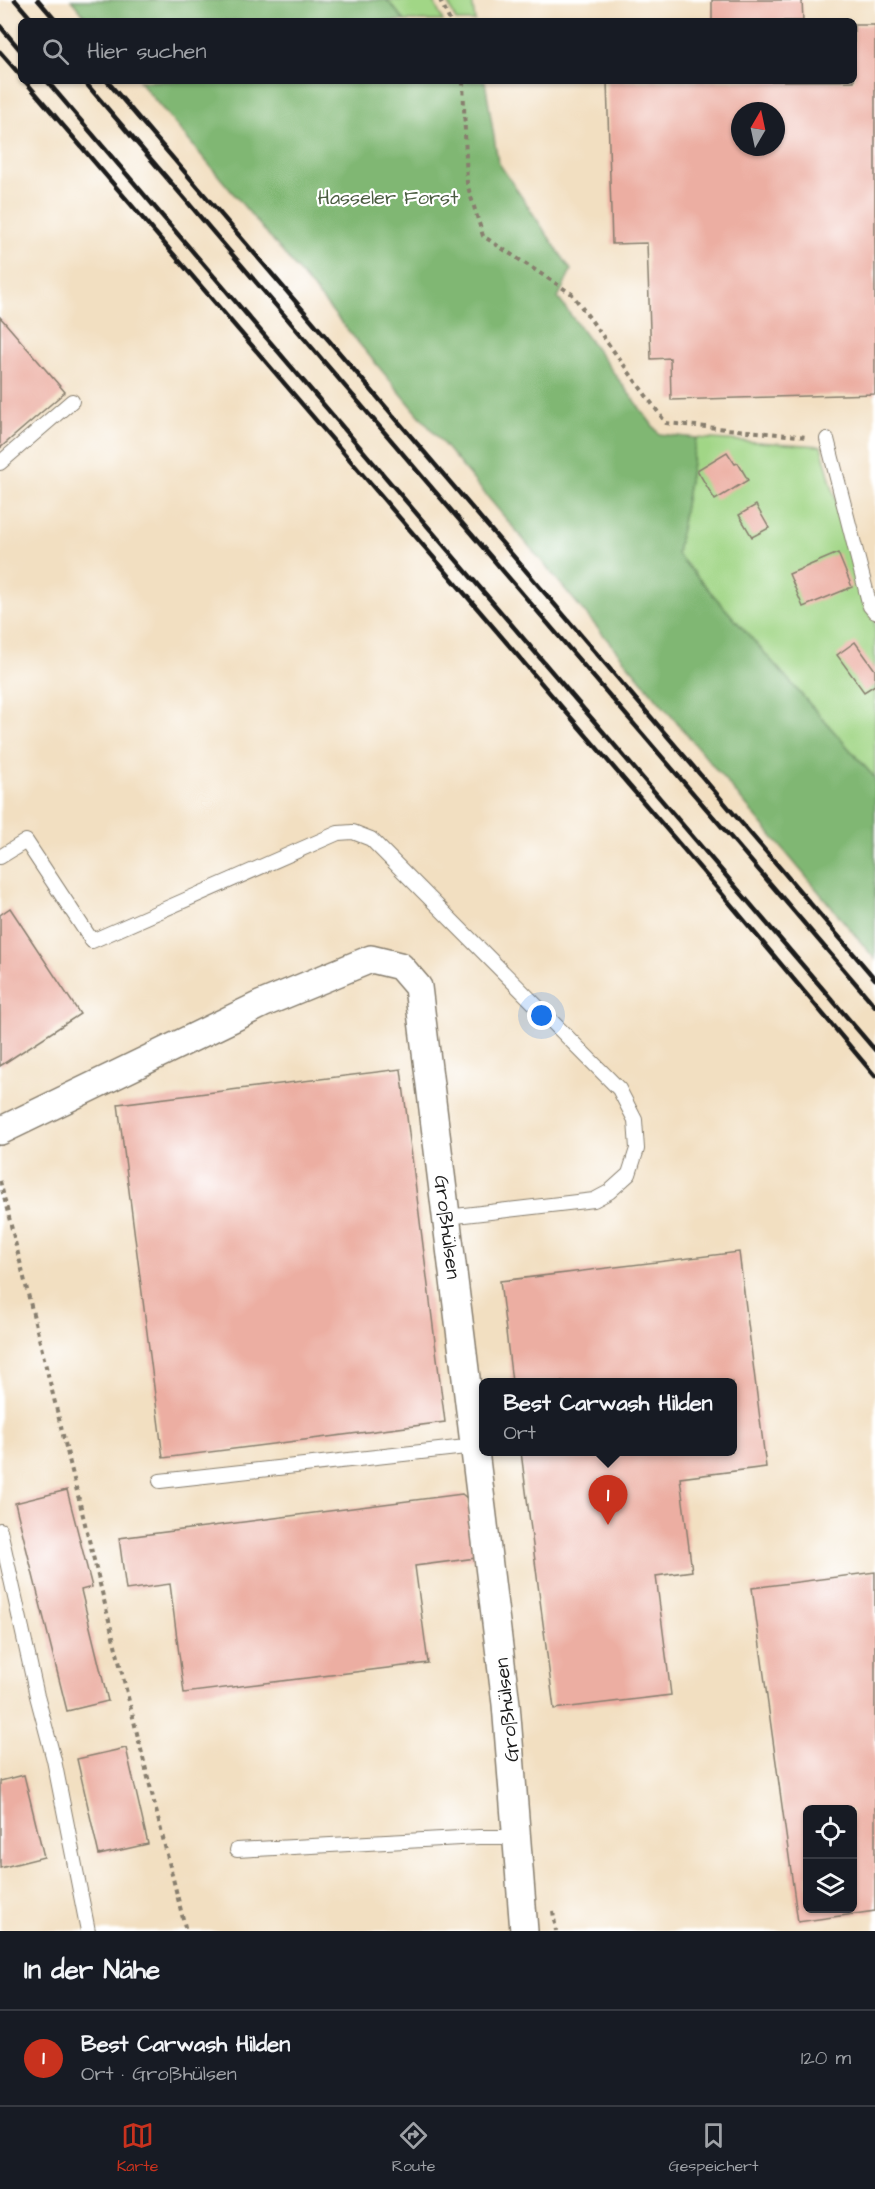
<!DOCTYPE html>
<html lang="de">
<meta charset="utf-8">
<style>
:root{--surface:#171b24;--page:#20242c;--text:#f1f3f6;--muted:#9ea1a6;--line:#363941;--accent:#c8321e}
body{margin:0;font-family:"Architects Daughter",sans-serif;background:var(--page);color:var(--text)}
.controls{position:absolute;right:18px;bottom:18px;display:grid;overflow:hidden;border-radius:9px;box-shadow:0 2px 4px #0004}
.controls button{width:54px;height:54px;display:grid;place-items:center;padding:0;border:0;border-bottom:2px solid var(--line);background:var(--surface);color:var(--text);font:30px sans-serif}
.compass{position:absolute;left:731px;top:102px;width:54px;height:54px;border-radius:50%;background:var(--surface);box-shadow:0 2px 4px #0004;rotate:9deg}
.you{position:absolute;left:542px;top:1016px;width:21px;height:21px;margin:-15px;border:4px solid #fff;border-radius:50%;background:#1a73e8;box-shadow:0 0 0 9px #1a73e833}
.badge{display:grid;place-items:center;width:39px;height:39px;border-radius:50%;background:var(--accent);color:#fff;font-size:20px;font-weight:700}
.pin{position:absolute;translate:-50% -50px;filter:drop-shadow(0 2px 3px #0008)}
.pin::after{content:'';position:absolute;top:32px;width:21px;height:18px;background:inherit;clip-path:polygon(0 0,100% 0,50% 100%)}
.popup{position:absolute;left:479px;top:1378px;width:258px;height:78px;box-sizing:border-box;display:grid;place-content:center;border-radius:9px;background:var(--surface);filter:drop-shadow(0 2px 4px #0005);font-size:20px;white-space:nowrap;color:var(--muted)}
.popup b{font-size:22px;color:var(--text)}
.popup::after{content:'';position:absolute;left:50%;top:100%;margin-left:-12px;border:12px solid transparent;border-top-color:var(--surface)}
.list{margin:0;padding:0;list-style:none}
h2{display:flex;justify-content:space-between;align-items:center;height:78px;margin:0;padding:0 24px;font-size:26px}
h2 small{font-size:20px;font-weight:400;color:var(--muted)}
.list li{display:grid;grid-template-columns:39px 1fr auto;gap:18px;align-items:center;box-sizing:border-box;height:96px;padding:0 24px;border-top:2px solid var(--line)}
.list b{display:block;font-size:22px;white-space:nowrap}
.list p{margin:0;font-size:20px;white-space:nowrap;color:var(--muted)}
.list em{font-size:20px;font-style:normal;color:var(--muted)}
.icon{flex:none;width:33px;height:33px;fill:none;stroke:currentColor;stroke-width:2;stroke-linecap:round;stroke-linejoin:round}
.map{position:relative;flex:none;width:875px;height:1931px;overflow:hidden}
.search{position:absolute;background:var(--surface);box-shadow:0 2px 4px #0004;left:18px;right:18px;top:18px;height:66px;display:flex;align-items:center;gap:15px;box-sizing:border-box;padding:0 21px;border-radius:9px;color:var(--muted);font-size:22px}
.sheet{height:174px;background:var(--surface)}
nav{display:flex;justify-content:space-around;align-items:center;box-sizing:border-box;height:84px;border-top:2px solid var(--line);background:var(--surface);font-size:16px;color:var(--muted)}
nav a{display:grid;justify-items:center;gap:3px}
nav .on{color:var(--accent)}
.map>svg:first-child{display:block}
.green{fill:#a1d686;stroke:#5e7951;stroke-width:1.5}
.forest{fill:#80b773;stroke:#4e6a48;stroke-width:1.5}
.building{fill:#ecaea2;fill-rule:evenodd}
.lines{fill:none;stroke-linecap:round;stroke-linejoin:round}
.lane-casing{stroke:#877e6e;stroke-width:16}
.street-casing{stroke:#877e6e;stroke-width:30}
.path{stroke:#877e6e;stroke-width:4;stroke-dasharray:4.5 4.5;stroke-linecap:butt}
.lane{stroke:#fff;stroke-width:14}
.street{stroke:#fff;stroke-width:27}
.rail{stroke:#1c1c1c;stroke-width:4.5}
.labels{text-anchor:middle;stroke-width:4.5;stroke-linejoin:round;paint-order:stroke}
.park-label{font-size:20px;fill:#4b5d41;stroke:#fff}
.street-label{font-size:20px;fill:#1c1c1c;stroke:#fff}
</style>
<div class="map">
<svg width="875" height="1931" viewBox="0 0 875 1931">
<rect width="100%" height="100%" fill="#fff"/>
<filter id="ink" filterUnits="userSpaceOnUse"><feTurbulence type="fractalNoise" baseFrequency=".0167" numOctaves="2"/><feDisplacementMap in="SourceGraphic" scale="12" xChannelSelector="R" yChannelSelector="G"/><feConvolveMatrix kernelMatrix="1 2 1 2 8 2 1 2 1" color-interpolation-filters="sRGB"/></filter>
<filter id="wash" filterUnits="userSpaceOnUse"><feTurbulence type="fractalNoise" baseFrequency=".008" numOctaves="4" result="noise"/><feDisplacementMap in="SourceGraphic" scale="24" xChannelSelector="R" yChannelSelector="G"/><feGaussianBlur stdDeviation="1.35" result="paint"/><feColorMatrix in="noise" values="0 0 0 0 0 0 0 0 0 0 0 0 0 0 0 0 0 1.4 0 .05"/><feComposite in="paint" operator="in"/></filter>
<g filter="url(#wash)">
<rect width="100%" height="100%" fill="#f2dfc1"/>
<path class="green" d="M 387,0 L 433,0 L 443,21 L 405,21 Z
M 447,0 L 472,0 L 475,21 L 456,21 Z
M 696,438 L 821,446 L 865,608 L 875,620 L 875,778 L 677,554 Z"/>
<path class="forest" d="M 71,0 L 387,0 L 405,21 L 89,21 Z
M 139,81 L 485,81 L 498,162 L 571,270 L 558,298 L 659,434 L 696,438 L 677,554 L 875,778 L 875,959 Z"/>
<g id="blocks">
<path class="building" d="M 712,0 L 802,0 L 803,21 L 712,21 Z
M 854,25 L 875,25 L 875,394 L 671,400 L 670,358 L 651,359 L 647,243 L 612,244 L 607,81 L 854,81 ZM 740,111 L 776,111 L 776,147 L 740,147 Z
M 0,317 L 65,392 L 0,448 Z
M 727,452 L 735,464 L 738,463 L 748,480 L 715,500 L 697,470 Z
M 756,505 L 769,528 L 752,537 L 739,515 Z
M 838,553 L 852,587 L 803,607 L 789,574 Z
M 855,642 L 875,670 L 875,685 L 864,692 L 837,655 Z
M 10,908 L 80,1014 L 0,1066 L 0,915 Z
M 401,1069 L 445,1422 L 163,1458 L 118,1104 Z
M 739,1252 L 766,1467 L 680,1478 L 692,1571 L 656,1576 L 671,1695 L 554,1709 L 521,1452 L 732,1452 L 732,1382 L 512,1382 L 500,1281 Z
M 67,1490 L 92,1587 L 81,1590 L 108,1701 L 67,1711 L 15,1503 Z
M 462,1494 L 468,1499 L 476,1558 L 415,1566 L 428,1663 L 184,1693 L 170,1584 L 126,1590 L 119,1538 Z
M 875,1572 L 875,1911 L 798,1922 L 752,1588 ZM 808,1810 L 852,1810 L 852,1908 L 808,1908 Z
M 126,1748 L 148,1844 L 99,1855 L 77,1759 Z
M 24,1775 L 44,1857 L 0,1868 L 0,1781 Z"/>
</g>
</g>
<g filter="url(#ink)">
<use href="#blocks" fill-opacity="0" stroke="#877e6e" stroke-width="1.5"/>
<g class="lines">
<g class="lane-casing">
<path id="lane" d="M 827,439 L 870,606 L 875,612
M 0,463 L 72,401
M 0,857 L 26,841 L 92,941 L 338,833 L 353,832 L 371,839 L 619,1089 L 635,1120 L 637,1149 L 629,1174 L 609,1192 L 594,1200 L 447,1217
M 160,1481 L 475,1446
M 0,1530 L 37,1696 L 54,1760 L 88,1931
M 237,1850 L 479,1837 L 517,1837"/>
</g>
<g class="street-casing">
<path id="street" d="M 0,1131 L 262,1004 L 371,959 L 400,966 L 418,987 L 506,1704 L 524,1931"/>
</g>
<path class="path" d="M 440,0 L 450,21
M 463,81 L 467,184 L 483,236 L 572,294 L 666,423 L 808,437
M 0,1181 L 186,1931
M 553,1911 L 556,1931"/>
<use href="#lane" class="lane"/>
<use href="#street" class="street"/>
<path class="rail" d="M 15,0 L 33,21
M 38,0 L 56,21
M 0,26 L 21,51
M 0,52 L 21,76
M 25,81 L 717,888 L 875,1076
M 47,81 L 875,1050
M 84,81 L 875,1006
M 107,81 L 875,979"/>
</g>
</g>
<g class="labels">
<g class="park-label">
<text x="388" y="204">Hasseler Forst</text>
</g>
<g class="street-label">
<text transform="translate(448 1227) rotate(83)" y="7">Großhülsen</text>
<text transform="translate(506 1710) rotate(-96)" y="7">Großhülsen</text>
</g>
</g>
</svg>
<div class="controls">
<button><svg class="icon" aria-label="locate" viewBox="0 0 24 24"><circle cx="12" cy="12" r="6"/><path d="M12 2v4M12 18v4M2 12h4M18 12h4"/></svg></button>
<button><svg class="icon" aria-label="layers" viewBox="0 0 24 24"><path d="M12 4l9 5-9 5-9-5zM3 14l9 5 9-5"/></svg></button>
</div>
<svg class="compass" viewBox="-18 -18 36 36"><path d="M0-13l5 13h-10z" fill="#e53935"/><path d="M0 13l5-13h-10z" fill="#9ea1a6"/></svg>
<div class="you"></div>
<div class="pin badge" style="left:608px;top:1525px">1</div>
<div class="popup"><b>Best Carwash Hilden</b>Ort</div>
<div class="search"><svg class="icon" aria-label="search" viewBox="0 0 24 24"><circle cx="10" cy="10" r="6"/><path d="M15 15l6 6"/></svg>Hier suchen</div>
</div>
<section class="sheet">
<h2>In der Nähe<small></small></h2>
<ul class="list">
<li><span class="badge">1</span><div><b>Best Carwash Hilden</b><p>Ort · Großhülsen</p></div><em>120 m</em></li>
</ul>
</section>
<nav>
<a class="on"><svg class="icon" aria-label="map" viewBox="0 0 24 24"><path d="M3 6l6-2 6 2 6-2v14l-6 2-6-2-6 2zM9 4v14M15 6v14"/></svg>Karte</a>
<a><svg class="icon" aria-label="directions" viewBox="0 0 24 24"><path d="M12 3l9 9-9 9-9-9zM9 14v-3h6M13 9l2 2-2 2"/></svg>Route</a>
<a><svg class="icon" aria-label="saved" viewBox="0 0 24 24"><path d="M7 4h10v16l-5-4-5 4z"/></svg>Gespeichert</a>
</nav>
